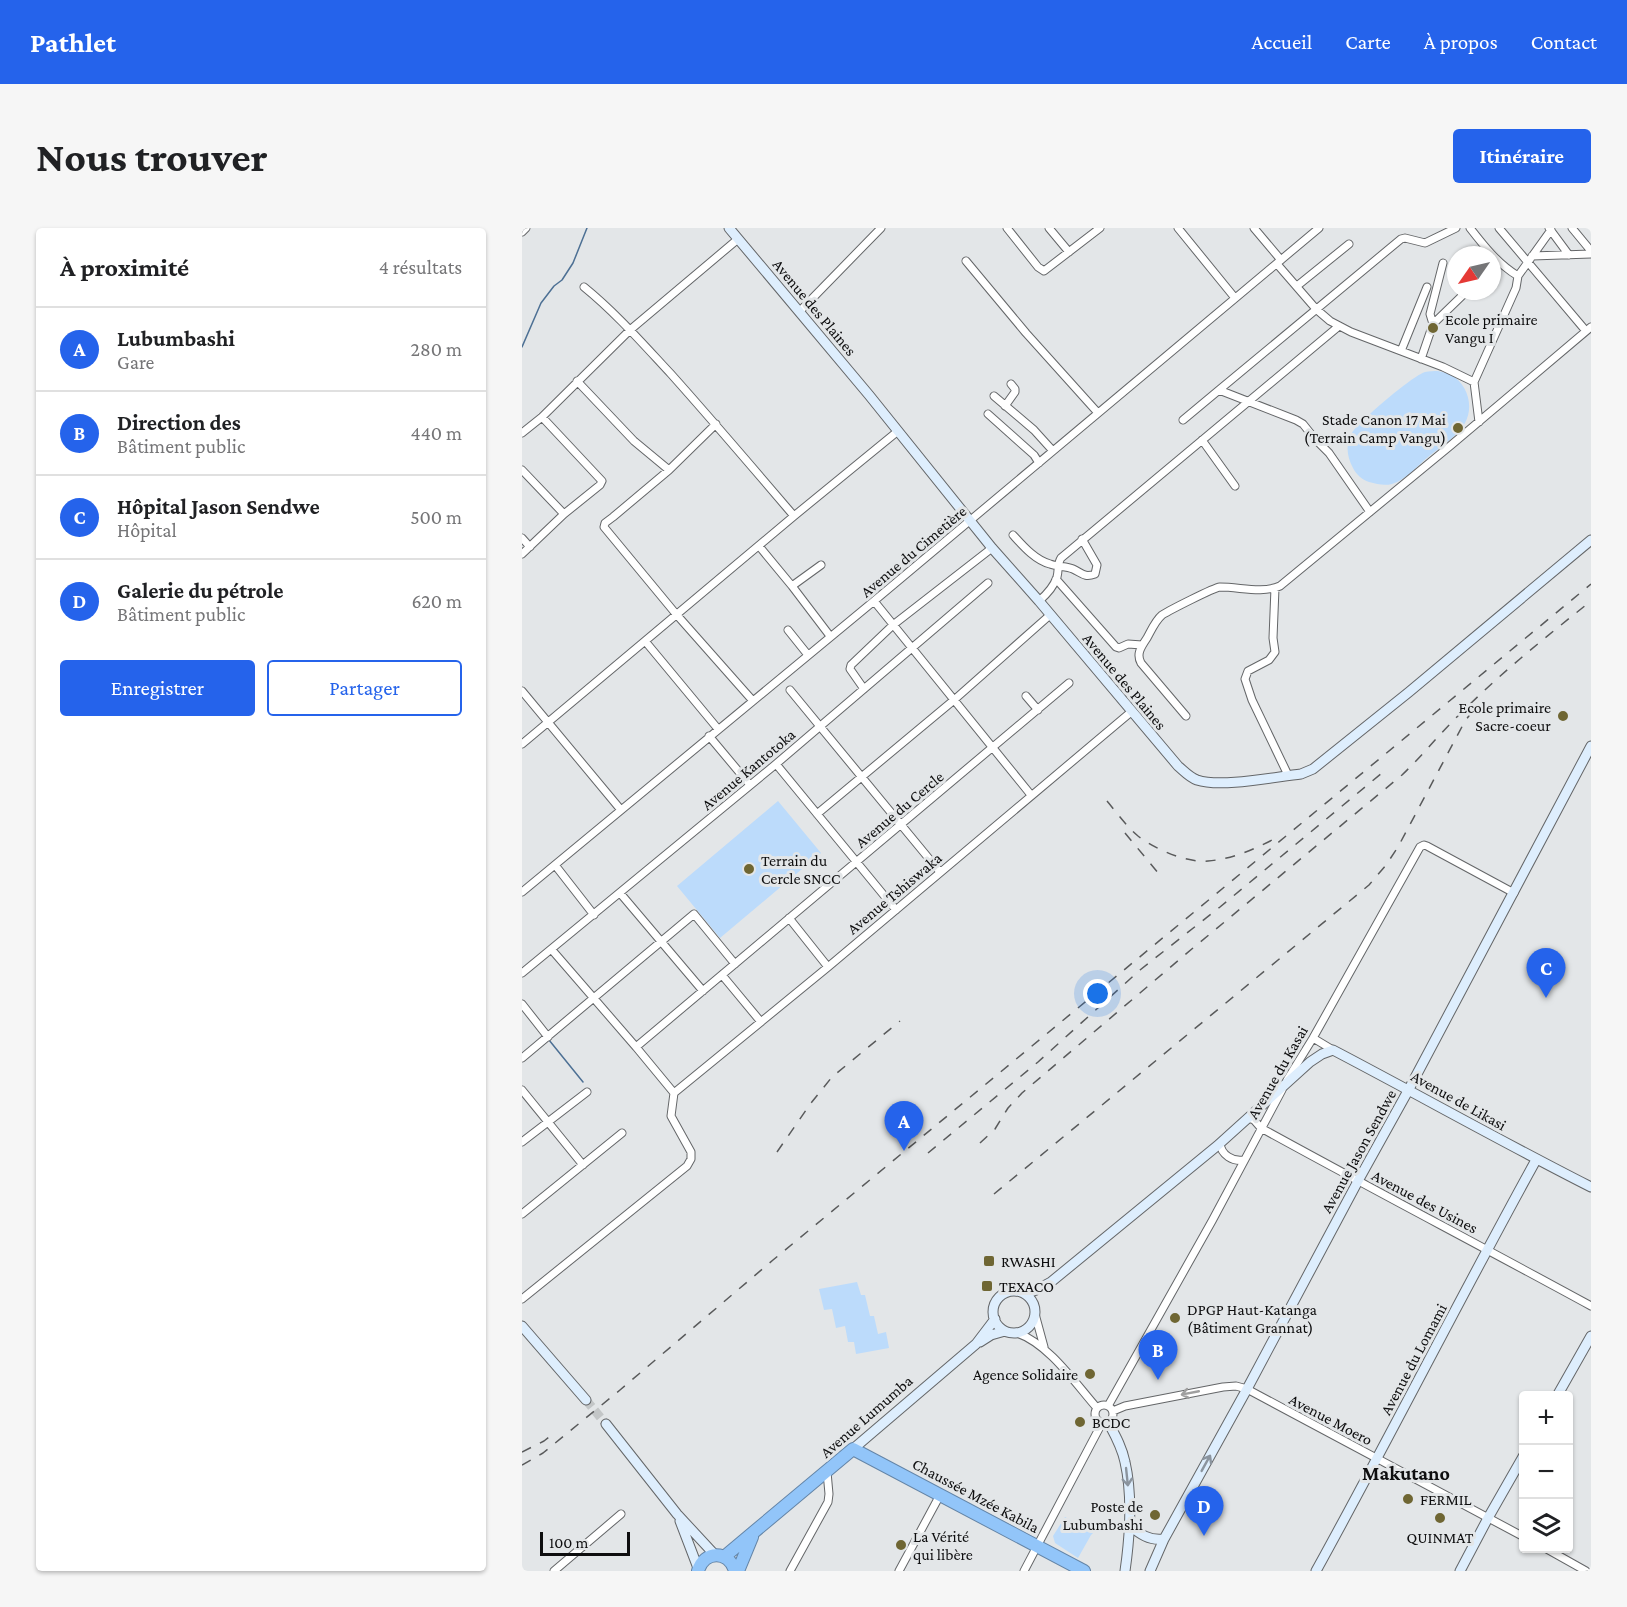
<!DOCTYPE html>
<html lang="fr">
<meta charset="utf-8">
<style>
:root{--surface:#fff;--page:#f6f6f6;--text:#202124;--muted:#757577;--line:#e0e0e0;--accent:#2563eb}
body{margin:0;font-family:"Crimson Pro",serif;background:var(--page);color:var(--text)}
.controls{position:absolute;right:18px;bottom:18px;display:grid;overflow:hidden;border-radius:6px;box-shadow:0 2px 4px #0004}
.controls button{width:54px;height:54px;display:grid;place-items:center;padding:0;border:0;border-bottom:2px solid var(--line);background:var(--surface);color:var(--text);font:30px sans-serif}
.compass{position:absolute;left:925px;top:18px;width:54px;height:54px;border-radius:50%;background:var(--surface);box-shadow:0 2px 4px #0004;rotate:236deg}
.scale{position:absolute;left:18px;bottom:15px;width:90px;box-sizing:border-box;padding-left:6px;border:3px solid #0e0e0f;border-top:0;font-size:16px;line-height:21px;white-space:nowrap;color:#0e0e0f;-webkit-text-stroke:4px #e3e6e8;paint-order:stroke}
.you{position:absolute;left:576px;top:766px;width:21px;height:21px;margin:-15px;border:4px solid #fff;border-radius:50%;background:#1a73e8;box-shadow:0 0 0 9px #1a73e833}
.badge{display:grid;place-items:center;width:39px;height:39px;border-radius:50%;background:var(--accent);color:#fff;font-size:20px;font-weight:700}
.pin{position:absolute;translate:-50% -50px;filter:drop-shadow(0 2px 3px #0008)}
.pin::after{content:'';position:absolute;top:32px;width:21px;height:18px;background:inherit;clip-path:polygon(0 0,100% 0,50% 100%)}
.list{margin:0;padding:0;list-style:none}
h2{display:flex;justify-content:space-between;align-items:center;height:78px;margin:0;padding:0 24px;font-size:26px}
h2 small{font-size:20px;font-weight:400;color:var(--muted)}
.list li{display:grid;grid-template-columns:39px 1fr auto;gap:18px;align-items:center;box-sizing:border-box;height:84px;padding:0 24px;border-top:2px solid var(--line)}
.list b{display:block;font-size:22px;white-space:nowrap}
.list p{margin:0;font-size:20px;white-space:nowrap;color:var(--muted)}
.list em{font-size:20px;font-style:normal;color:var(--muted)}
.actions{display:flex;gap:12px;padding:18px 24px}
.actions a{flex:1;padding:14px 0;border:2px solid var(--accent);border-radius:6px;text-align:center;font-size:21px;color:var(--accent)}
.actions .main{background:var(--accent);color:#fff}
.icon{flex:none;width:33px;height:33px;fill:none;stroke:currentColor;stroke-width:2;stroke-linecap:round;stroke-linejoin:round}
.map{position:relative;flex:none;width:1069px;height:1343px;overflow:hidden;border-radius:6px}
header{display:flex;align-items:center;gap:36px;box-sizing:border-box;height:84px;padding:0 30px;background:var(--accent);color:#fff}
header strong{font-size:28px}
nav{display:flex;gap:33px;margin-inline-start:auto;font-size:21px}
.intro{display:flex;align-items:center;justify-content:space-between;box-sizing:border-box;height:144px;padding:0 36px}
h1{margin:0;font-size:42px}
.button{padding:15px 27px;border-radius:6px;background:var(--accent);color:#fff;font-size:21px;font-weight:700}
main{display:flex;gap:36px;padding:0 36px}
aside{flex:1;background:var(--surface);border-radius:6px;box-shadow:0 2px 4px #0004}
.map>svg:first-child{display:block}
.green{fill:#bcdbfb}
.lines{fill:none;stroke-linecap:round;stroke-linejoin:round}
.stream{stroke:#4d7094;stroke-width:1.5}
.secondary-tunnel{stroke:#c3c6c7;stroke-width:9;stroke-dasharray:9 4.5;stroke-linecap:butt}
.street-casing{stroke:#646668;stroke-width:9}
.secondary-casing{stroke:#646668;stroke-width:11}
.highway-casing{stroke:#6485a7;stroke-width:14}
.street{stroke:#fff;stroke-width:7}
.secondary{stroke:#deeefd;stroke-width:9}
.highway{stroke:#92c5f9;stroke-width:12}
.rail{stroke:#595a5b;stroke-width:1.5;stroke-dasharray:10 10;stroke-linecap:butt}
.oneway{stroke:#9f9f9f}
.oneway2{stroke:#8b949e}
.poi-dot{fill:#6f6633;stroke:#e3e6e8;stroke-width:2}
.labels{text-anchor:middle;stroke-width:6;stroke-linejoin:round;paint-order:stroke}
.street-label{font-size:16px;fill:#0e0e0f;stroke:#e3e6e8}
.poi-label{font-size:16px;fill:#0e0e0f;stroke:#e3e6e8;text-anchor:start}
.quarter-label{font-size:20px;font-weight:bold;fill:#0e0e0f;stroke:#e3e6e8}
</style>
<header>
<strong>Pathlet</strong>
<nav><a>Accueil</a><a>Carte</a><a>À propos</a><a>Contact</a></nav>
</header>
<div class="intro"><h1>Nous trouver</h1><a class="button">Itinéraire</a></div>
<main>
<aside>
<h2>À proximité<small>4 résultats</small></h2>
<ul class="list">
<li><span class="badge">A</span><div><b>Lubumbashi</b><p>Gare</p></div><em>280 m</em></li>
<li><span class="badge">B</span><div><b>Direction des</b><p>Bâtiment public</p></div><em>440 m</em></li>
<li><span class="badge">C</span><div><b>Hôpital Jason Sendwe</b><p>Hôpital</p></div><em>500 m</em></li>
<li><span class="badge">D</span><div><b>Galerie du pétrole</b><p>Bâtiment public</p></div><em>620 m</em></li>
</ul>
<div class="actions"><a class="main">Enregistrer</a><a>Partager</a></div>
</aside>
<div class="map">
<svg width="1069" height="1343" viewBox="0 0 1069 1343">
<rect width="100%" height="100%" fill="#e3e6e8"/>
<path class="green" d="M 916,143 C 920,144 926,145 929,147 C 946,156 952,179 943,195 C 935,209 918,219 906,229 C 895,238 884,252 870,256 C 862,258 855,256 847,254 C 840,252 834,246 831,240 C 825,229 823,216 830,205 C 836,194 890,148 903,144 C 907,143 912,143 916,143 Z
M 256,573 L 299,625 L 198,710 L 155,658 Z
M 335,1054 L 339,1067 L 343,1067 L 348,1088 L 352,1088 L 356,1106 L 364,1104 L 367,1120 L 334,1126 L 332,1114 L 326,1114 L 323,1098 L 314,1100 L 310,1081 L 302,1082 L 297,1061 Z
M 543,1289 L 564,1301 L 570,1296 L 574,1302 L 569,1307 L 556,1330 L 533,1315 L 531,1308 Z"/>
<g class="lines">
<path class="stream" d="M 0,119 L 19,75 L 32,58 L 40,52 L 51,35 L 65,0
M 27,812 L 61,854"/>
<path class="secondary-tunnel" d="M 64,1172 L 84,1196"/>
<g class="street-casing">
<path id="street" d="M 485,0 L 516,39 L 522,43 L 578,0
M 527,0 L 547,24
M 656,0 L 713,70
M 732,0 L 759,32
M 948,0 C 962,18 976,36 996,48
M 977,0 L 1064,103
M 1027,0 L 1047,27
M 1050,0 L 1069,23
M 0,4 L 4,0
M 1010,28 L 1069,26
M 444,33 L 504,105 L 576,185
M 755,36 L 794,81 L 808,93 L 829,104 L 921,139 L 952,154
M 775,58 L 827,16
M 62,59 C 94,85 121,116 149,146 C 191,193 231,240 272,288
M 277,84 L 359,0
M 911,96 L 908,86 L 921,35
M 879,123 L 905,59
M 899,131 L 911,96 L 945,63
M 55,153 L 112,213 L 147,242
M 697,162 L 879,11 L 883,10 L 903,15 L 934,0
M 472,168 L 512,202 L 531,223
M 483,178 L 493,164 L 493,161 L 489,156
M 466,186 L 512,227 L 517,235
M 661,192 L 697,162 L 774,192 L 781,196 L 793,211 L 807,225 L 848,284
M 957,194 L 952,154 L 994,60 L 996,48 L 1029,2
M 194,196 L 147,242 L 91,289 L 83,295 L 82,299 L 154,386 L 231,473
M 0,205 L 20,189 L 108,102 L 216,11
M 680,212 L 713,258
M 0,242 L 42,286
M 491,307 C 501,318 513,332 528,336 C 536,339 544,338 551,341 C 560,345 562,350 573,346 L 575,337 L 560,311
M 0,310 L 8,319
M 237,318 L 270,358 L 308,408
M 0,326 L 42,286 L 78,257 L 80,253 L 20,189
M 534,351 L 594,419 L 597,420 L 606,416 L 620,417
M 270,358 L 299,337
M 753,360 L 751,410 L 753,424 L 747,432 L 726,443 L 723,451 L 730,472 L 766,547
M 352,373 L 509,567
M 517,373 C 524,367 532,358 535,349 C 537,342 535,336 539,330 L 817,98
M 266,402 L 286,427
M 342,461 L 328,441 L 329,437 L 371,397 L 470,320
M 268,462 L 418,644
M 0,463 L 99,582
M 504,468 L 516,482
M 664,488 L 619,435 C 614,426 619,419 625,410 C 629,403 633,393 640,387 C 648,382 691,360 698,359 C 719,359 739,366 758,358 L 928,218 L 1069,99
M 196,501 L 123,413 L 272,288 L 376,203
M 187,508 L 228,557
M 0,516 L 123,413
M 254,536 L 374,682
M 295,586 L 432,472 L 528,387
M 33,637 L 72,687
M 0,664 L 352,373 L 797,0
M 98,665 L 181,763
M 267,690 L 306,739
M 30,722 L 114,819 L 152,865
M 0,745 L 254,536 L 466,355
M 200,747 L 239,794
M 0,776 L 26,809
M 791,810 L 811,822
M 114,819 L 547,455
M 0,830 L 172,686 L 213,736
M 765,852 L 791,810 L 898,619 L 902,617 L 905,618 L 992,665
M 0,862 L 61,937
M 152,865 L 306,739 L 609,484
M 726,890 L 732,892 L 739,900 C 848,960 959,1018 1069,1078
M 0,914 L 65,864
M 698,915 C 699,927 711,934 722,932
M 0,986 L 100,905
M 0,1071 L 165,938 L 169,931 L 169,924 L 149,888 L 152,865
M 513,1086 L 522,1119
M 495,1105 C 527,1116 553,1155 575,1180
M573 1186a9 9 0 1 1 18 0a9 9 0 1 1-18 0Z
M 586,1178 L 690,993 L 760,862
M 591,1183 L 603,1178 L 701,1159 L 714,1158 L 725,1161 L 1002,1309
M 1023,1320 L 1064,1343
M 32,1343 L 99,1286
M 268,1343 L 306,1274 L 307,1266 L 305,1244
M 377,1343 L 418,1267
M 502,1343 L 580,1195"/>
</g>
<g class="secondary-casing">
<path id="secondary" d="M 207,0 L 347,167 L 470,320 L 517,373 L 656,538 C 662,543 667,549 675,552 C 699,560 752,549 779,546 L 791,541 L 887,464 L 1069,312
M471 1084a21 21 0 1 1 42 0a21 21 0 1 1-42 0Z
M 503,1066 L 514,1062 L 529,1054 L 695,918 L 788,834 L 800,826 L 811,822 C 897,867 982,915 1069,959
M 0,1098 L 64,1172
M 458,1114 L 469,1107 L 483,1103
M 1035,1168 L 1069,1108
M 586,1194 C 593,1207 600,1219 603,1234 C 611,1269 608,1308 603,1343
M 84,1196 L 155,1286 L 193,1327
M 331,1221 L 454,1116 L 473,1091
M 158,1293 L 176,1340
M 607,1297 C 618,1306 627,1313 642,1311
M 628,1343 L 642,1311 L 725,1161 L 836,953 L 887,861 L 1069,518
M 794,1343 C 869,1207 939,1068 1014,932
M 938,1343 L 966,1290 L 1002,1227"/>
</g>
<g class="highway-casing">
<path id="highway" d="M 202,1329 L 331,1221 L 562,1343
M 176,1343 C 182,1322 207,1322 213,1343
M 216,1343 L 230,1309"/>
</g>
<use href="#street" class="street"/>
<use href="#secondary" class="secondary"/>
<use href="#highway" class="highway"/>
<path class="rail" d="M 585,573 C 595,585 605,599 616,608 C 633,621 664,635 686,633 C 710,631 731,622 752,611
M 603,605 L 637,646
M 458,915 L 473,901 L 486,880 L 500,865 L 671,720 L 880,547 C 901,527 919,504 940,484 C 980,444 1025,408 1069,373
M 255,924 L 289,875 L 310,849 L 378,793
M 406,925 L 516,834 L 618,742 L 698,679 L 866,540
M 472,966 L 847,657 L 864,637 L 876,619 L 943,493 L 953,480
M 0,1224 L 22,1213 L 31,1206
M 0,1237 L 21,1225 L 98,1162 L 251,1032 L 1069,356"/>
</g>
<defs><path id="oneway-shaft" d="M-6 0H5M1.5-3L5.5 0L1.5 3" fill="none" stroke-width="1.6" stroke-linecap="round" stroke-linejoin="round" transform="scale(1.5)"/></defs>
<use class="oneway" href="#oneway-shaft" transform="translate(668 1165) rotate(169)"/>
<g class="oneway2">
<use href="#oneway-shaft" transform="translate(684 1235) rotate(-61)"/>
<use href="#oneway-shaft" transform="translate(605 1249) rotate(84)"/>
</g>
<g class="poi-dot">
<circle cx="911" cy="100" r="6"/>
<circle cx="936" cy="200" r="6"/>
<circle cx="1041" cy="488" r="6"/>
<circle cx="227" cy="641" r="6"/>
<rect x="461" y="1027" width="12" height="12" rx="3"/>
<rect x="459" y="1052" width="12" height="12" rx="3"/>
<circle cx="653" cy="1090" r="6"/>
<circle cx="568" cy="1146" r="6"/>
<circle cx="558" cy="1194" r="6"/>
<circle cx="886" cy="1271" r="6"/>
<circle cx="633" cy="1287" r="6"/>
<circle cx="918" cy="1290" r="6"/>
<circle cx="379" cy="1317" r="6"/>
</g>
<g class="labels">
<g class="street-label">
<text transform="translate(293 79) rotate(50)" y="6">Avenue des Plaines</text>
<text transform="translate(391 323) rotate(-40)" y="6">Avenue du Cimetière</text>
<text transform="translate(603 453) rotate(50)" y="6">Avenue des Plaines</text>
<text transform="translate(226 541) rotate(-40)" y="6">Avenue Kantotoka</text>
<text transform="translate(377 581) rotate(-40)" y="6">Avenue du Cercle</text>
<text transform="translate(372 665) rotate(-40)" y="6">Avenue Tshiswaka</text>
<text transform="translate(755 844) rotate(-60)" y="6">Avenue du Kasai</text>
<text transform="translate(937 872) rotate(29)" y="6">Avenue de Likasi</text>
<text transform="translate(836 923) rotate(-61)" y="6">Avenue Jason Sendwe</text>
<text transform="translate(903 973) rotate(28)" y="6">Avenue des Usines</text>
<text transform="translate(891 1131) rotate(-62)" y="6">Avenue du Lomami</text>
<text transform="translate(344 1188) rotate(-41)" y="6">Avenue Lumumba</text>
<text transform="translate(809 1191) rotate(28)" y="6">Avenue Moero</text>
<text transform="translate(454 1267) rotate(28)" y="6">Chaussée Mzée Kabila</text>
</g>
<g class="poi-label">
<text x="923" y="97">Ecole primaire<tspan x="923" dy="18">Vangu I</tspan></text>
<text x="924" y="197" text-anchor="end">Stade Canon 17 Mai<tspan x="924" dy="18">(Terrain Camp Vangu)</tspan></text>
<text x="1029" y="485" text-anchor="end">Ecole primaire<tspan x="1029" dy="18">Sacre-coeur</tspan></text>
<text x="239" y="638">Terrain du<tspan x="239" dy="18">Cercle SNCC</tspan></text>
<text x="479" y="1039">RWASHI</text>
<text x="477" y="1064">TEXACO</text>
<text x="665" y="1087">DPGP Haut-Katanga<tspan x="665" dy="18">(Bâtiment Grannat)</tspan></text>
<text x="556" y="1152" text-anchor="end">Agence Solidaire</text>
<text x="570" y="1200">BCDC</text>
<text x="898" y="1277">FERMIL</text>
<text x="621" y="1284" text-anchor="end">Poste de<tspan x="621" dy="18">Lubumbashi</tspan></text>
<text x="391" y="1314">La Vérité<tspan x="391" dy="18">qui libère</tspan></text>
<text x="918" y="1315" text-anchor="middle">QUINMAT</text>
</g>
<g class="quarter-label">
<text x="884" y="1252">Makutano</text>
</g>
</g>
</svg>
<div class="controls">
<button>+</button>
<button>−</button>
<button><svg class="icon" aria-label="layers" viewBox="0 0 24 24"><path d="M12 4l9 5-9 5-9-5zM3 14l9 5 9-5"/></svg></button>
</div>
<svg class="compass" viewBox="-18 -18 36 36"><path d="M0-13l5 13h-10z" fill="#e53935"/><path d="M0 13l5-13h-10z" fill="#757577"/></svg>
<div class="scale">100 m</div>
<div class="you"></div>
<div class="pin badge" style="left:382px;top:923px">A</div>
<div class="pin badge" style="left:636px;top:1152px">B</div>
<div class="pin badge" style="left:1024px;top:770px">C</div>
<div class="pin badge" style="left:682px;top:1308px">D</div>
</div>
</main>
